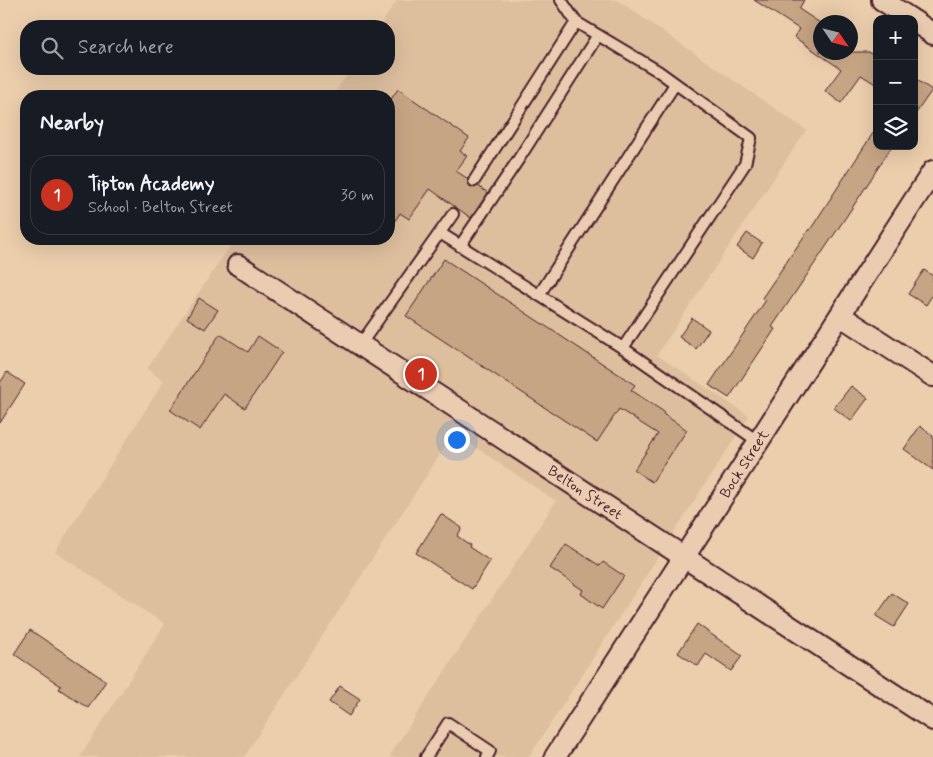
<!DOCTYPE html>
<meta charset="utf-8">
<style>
:root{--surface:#171b24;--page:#20242c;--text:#f1f3f6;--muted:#9ea1a6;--line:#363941;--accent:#c8321e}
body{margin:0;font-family:Mynerve,sans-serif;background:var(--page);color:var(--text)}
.controls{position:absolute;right:15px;top:15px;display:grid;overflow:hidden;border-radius:10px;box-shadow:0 5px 20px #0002}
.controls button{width:45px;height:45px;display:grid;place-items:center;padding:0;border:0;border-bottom:1px solid var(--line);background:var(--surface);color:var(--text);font:25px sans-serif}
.compass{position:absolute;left:813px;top:15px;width:45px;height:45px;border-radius:50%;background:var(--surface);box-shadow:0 5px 20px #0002;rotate:125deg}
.you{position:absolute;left:456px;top:439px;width:18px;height:18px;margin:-12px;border:4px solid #fff;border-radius:50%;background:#1a73e8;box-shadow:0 0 0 8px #1a73e833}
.badge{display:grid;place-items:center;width:32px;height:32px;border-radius:50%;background:var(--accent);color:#fff;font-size:16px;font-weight:700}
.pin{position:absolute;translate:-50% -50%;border:2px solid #fff;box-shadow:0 1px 5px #0006}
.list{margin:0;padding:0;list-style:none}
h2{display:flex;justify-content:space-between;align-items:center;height:65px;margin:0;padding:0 20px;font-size:21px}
h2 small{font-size:16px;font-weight:400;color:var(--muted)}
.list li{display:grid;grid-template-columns:32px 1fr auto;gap:15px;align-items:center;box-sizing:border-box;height:80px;margin:0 10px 10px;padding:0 10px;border:1px solid var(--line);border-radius:20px}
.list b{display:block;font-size:19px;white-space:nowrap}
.list p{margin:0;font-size:16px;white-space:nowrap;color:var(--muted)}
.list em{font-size:16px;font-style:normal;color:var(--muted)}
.icon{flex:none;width:28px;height:28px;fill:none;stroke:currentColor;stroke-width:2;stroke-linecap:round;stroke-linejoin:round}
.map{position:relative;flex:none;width:933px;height:757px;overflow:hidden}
.search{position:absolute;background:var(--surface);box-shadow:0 5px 20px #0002;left:20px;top:20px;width:375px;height:55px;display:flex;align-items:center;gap:12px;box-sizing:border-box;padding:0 18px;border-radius:20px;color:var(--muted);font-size:19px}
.panel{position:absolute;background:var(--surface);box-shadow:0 5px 20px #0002;left:20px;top:90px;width:375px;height:155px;border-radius:20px}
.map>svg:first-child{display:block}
.built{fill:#ddbf9e}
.building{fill:#c6a584;stroke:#4a1f2b}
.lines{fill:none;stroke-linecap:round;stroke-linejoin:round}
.lane-casing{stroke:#4a1f2b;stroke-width:14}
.street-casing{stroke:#4a1f2b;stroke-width:24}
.lane{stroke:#eacdb1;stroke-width:10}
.street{stroke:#eacdb1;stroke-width:20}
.labels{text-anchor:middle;stroke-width:5;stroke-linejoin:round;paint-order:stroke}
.street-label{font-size:15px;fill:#4a1f2b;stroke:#eacdb1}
</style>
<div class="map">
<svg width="933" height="757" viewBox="0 0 933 757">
<rect width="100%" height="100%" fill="#ebceac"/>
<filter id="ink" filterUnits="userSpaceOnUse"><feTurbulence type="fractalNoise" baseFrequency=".02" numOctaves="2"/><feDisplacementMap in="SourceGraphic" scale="10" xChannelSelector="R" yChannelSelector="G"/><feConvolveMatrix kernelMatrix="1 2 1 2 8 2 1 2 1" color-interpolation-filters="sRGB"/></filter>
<g filter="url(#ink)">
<path class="built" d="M 397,0 L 617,0 L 806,130 L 657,355 L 749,416 L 529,757 L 389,757 L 556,501 L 454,433 L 244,757 L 80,757 L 165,624 L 55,552 L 164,381 L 147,369 L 235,239 L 389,239 L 389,96 L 332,96 L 351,69 L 389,69 L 389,26 L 380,26 Z"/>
<path class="building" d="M 754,0 L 804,0 L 799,9 L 820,23 L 820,52 L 869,52 L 877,58 L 877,85 L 861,75 L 841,103 L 825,91 L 841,69 L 794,37 L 799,29 Z
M 914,78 L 932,90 L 914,116 Z
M 398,89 L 469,138 L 460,151 L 467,156 L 456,171 L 468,179 L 468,184 L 470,186 L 474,188 L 478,186 L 488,193 L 471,218 L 430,189 L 409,219 L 400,213 L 389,230 L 389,102 Z
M 877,127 L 877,146 L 892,146 L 858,199 L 772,327 L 775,329 L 729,398 L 709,385 L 766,300 L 762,298 L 809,229 L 810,230 Z
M 747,233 L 762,243 L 753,258 L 737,247 Z
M 444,259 L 635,385 L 631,390 L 664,412 L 663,414 L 687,430 L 652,482 L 634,470 L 658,434 L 619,409 L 597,442 L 406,316 Z
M 924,270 L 933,276 L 933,294 L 926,305 L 908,294 Z
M 199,298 L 218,310 L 205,329 L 187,318 Z
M 692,318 L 709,330 L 696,349 L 679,337 Z
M 220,334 L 248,352 L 258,336 L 282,352 L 245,408 L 224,394 L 200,430 L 170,410 Z
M 7,372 L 25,384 L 0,423 L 0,383 Z
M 851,386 L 868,398 L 851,421 L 834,408 Z
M 920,426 L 933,436 L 933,470 L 904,449 Z
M 441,514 L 462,528 L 457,536 L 470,545 L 469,547 L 490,561 L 472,589 L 416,553 Z
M 566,544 L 600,566 L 603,562 L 624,576 L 602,609 L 581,594 L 583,590 L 550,568 Z
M 892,593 L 909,604 L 894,627 L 876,616 Z
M 697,624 L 742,656 L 731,671 L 706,654 L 698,666 L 678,653 Z
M 30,630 L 106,681 L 88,708 L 59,689 L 61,686 L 14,654 Z
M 340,686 L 360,699 L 349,716 L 329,702 Z"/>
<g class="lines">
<g class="lane-casing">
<path id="lane" d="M 561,0 L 576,22 L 658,71 L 751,138 L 745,164 L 623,348
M 474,181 L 576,22
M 440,233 L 623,348 L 759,442
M 460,246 L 518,160 L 598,35
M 539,295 L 675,84
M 360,345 L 453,214
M 426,757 L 448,723 L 490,751 L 487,757"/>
</g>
<g class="street-casing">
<g id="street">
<path d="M 882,0 L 911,19"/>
<path d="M 914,21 L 933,34"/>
<path id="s1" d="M 238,265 L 933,720"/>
<path d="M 841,316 L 933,376"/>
<path id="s2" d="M 555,757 L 933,171"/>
</g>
</g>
<use href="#lane" class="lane"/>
<use href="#street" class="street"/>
</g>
</g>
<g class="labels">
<g class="street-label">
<text dy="5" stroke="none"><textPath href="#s2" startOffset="349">Bock Street</textPath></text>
<text dy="5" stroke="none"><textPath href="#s1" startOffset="415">Belton Street</textPath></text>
</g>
</g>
</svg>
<div class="controls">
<button>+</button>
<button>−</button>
<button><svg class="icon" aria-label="layers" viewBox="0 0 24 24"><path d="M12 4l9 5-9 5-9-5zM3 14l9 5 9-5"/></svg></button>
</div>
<svg class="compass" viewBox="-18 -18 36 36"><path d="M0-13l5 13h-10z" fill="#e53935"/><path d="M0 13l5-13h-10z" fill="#9ea1a6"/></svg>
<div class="you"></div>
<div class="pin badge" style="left:421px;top:374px">1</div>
<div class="search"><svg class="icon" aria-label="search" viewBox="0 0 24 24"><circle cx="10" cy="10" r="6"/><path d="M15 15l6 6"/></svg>Search here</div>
<section class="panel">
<h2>Nearby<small></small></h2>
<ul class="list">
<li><span class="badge">1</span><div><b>Tipton Academy</b><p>School · Belton Street</p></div><em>30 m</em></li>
</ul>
</section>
</div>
